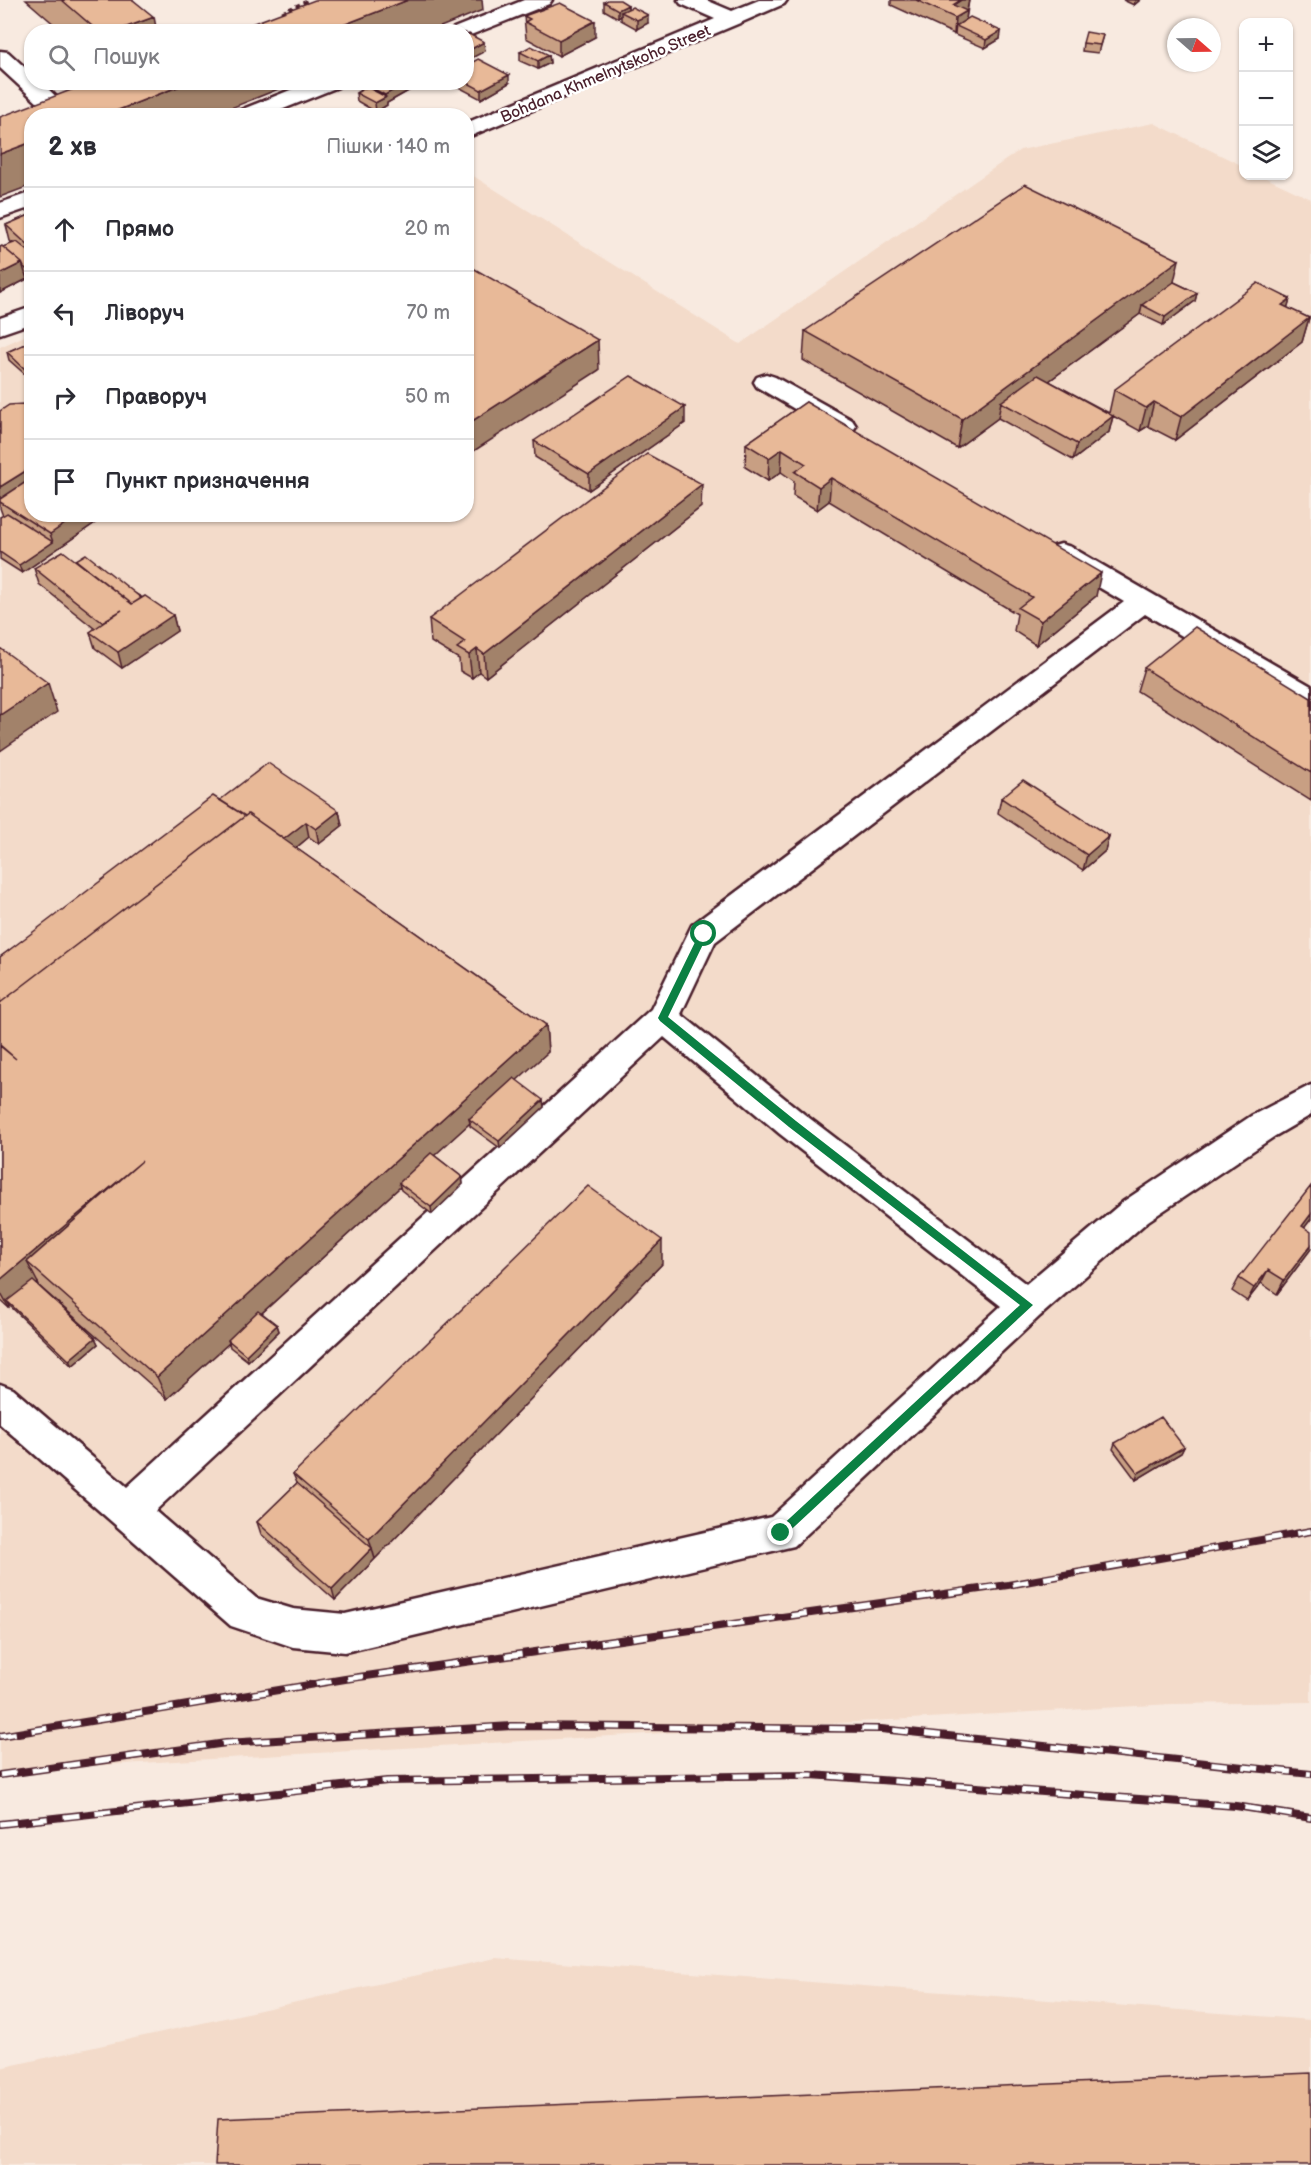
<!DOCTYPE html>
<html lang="uk">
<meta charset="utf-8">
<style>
:root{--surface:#fff;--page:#f2f2f3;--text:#2b2b33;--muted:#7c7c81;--line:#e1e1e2}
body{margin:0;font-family:"Balsamiq Sans",sans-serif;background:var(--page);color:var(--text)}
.controls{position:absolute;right:18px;top:18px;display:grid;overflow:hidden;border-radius:12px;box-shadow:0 2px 4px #0004}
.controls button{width:54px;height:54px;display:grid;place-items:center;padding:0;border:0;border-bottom:2px solid var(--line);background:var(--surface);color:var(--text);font:30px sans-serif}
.compass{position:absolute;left:1167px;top:18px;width:54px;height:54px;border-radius:50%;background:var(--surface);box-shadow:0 2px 4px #0004;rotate:110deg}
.stop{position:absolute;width:18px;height:18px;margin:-14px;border:4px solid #0b8043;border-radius:50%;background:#fff}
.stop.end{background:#0b8043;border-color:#fff;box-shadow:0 2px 6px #0008}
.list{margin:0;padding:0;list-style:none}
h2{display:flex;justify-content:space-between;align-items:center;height:78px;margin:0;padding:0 24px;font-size:26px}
h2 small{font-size:20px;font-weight:400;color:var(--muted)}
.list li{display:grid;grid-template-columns:39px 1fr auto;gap:18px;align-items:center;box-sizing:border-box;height:84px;padding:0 24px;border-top:2px solid var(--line)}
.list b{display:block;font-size:22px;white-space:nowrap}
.list em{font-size:20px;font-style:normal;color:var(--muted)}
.icon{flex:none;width:33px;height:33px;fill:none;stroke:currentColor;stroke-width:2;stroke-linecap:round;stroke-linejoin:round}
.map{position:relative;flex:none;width:1311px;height:2165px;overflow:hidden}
.search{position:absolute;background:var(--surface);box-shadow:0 2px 4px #0004;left:24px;top:24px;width:450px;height:66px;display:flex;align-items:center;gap:15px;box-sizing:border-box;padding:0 21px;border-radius:24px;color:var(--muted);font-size:22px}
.panel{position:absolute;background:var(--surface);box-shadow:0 2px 4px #0004;left:24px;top:108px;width:450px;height:414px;border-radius:24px}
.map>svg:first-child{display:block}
.built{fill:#f3dbca}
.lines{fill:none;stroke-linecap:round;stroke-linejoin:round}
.minor-casing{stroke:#4a1f2b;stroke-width:5}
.path{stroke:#4a1f2b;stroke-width:3;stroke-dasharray:4.5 3;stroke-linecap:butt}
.minor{fill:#fff;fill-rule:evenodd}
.rail-casing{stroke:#4a1f2b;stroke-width:8}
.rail{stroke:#fff;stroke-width:5;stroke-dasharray:16;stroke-linecap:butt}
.wall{fill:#c89f83;stroke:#4a1f2b;stroke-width:1.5}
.shaded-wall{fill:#a2826a;stroke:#4a1f2b;stroke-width:1.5}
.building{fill:#e8b998;stroke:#4a1f2b;stroke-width:1.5}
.route{fill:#0b8043}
.labels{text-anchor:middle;stroke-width:5;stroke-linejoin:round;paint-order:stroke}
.far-street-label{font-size:16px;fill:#4a1f2b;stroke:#fff}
</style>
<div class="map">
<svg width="1311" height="2165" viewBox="0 0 1311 2165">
<rect width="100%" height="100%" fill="#f8eae0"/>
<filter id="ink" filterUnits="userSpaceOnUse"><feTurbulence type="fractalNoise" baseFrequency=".0167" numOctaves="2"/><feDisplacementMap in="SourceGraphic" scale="12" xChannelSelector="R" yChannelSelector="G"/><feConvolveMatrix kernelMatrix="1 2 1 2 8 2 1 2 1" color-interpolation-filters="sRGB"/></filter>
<g filter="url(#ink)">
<path class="built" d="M 1154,123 L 1243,166 L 1244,176 L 1262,176 L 1311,199 L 1311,1702 L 1172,1704 L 0,1771 L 0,347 L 31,333 L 32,514 L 466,514 L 467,172 L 740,344 L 1020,150 Z
M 495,1958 L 1311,2020 L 1311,2165 L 0,2165 L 0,2068 Z"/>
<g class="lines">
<g class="minor-casing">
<path id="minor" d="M 524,0 L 552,0 L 549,4 L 468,36 L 466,32 L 451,32 L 454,28 Z
M 678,0 L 706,0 L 732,11 L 759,0 L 787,0 L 784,4 L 740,23 L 466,138 L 466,123 L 715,19 L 681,4 Z
M 0,51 L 8,52 L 32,74 L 32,82 L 41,82 L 76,116 L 52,116 L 0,68 Z
M 310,82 L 340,82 L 338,87 L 266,116 L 235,116 L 238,111 Z
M 32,192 L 32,207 L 0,218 L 0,203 Z
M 32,307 L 32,323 L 0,334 L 0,318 Z
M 766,374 L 775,377 L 852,420 L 856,426 L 852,432 L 843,434 L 834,432 L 757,387 L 754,382 L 757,377 Z
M 1061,544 L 1071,547 L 1311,686 L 1311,709 L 1301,706 L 1145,614 L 715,942 L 681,1014 L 804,1114 L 1026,1284 L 1124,1201 L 1251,1116 L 1311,1085 L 1311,1115 L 1275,1136 L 1148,1221 L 1040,1316 L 794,1546 L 345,1652 L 293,1647 L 231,1626 L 0,1424 L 0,1384 L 13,1389 L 127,1487 L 651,1009 L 692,925 L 1124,602 L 1051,559 L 1048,553 L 1051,547 ZM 664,1037 L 780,1134 L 1001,1306 L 771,1517 L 345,1614 L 293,1609 L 256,1598 L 155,1511 Z"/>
</g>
<path class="path" d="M 282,12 L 309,0"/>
<use href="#minor" class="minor"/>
<g class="rail-casing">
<path id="rail" d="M 0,1736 L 345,1679 L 1008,1585 L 1311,1531
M 0,1775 L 226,1743 L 512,1726 L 881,1729 L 1311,1774
M 0,1824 L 387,1781 L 811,1775 L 1236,1806 L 1311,1818"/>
</g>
<use href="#rail" class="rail"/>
</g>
<path class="wall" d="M 26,0 L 133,0 L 157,32 L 63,32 Z
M 891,0 L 969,0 L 966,20 L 1001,31 L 1000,39 L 985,48 L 955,35 L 955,33 L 954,34 L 891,5 Z
M 1123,0 L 1140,0 L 1134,5 Z
M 604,2 L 628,5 L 628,9 L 648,23 L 637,29 L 621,20 L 621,16 L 618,18 L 604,10 Z
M 524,16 L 595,37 L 559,56 L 526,38 Z
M 1103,35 L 1098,53 L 1082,51 L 1083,43 Z
M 520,52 L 549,55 L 550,63 L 538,69 L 520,61 Z
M 360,82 L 409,82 L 410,90 L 387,103 L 387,105 L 376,112 L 357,101 L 356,93 L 361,90 Z
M 466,82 L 509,83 L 481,99 L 451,83 Z
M 32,214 L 32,280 L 26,275 L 27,279 L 0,293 L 0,247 L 3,247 L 13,243 L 10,241 L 6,225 Z
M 1174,282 L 1197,293 L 1195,301 L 1163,325 L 1140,314 L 1049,381 L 1109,413 L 1114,390 L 1290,299 L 1287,308 L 1309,318 L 1302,342 L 1175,440 L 1148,426 L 1140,431 L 1113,416 L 1109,432 L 1073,460 L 998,418 L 957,448 L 803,360 L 805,331 Z
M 32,341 L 32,376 L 28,377 L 9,360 L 7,352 Z
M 806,402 L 1096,596 L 1036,645 L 1014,631 L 1017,614 L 829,501 L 817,510 L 793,496 L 794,481 L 781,472 L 768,481 L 745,467 L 746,444 Z
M 0,411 L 32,514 L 108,514 L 22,573 L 0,559 L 0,517 L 3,516 L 0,508 Z
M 685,423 L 589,490 L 535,457 L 534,441 Z
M 701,507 L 486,677 L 479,672 L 472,678 L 460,671 L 459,659 L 431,642 L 429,619 Z
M 76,560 L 173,615 L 177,631 L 122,668 L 95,648 L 90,632 L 95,629 L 39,584 L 34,568 Z
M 1144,668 L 1311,698 L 1311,801 L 1137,691 Z
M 1001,798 L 1109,836 L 1105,851 L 1083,870 L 998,813 Z
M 220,800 L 339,811 L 342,826 L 319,844 L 309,837 L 296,848 L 546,1025 L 548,1052 L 516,1080 L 544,1107 L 500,1148 L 470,1126 L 470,1123 L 434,1155 L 462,1177 L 463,1184 L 432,1214 L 401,1190 L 400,1187 L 262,1313 L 277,1325 L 279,1331 L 248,1361 L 230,1347 L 229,1343 L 167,1399 L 39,1286 L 38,1283 L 37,1284 L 95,1338 L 98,1344 L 72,1366 L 10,1306 L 9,1308 L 0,1300 L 0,957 Z
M 1311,1219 L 1304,1228 L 1310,1250 L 1277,1294 L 1261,1283 L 1247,1301 L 1232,1291 L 1239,1278 Z
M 662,1264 L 335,1600 L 261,1534 L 257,1522 L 297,1483 L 293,1474 Z
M 1115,1443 L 1184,1447 L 1181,1453 L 1136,1480 L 1113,1449 Z"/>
<path class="shaded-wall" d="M 408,0 L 482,0 L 483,10 L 428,32 L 325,32 Z
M 961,0 L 969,0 L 967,10 L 960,15 L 967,11 L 965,27 L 956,26 L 955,33 L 954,34 L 955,18 L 953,5 Z
M 1135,0 L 1140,0 L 1134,5 Z
M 628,5 L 628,13 L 621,12 L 621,16 L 618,18 L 618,10 Z
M 648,15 L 648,23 L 637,29 L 637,20 Z
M 154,17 L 157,32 L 113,32 Z
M 595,21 L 595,37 L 559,56 L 559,40 Z
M 1001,31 L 1000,39 L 985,48 L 986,40 Z
M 484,42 L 485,51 L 466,61 L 466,52 Z
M 549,55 L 550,63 L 538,69 L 538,61 Z
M 509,75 L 509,83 L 481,99 L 481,90 Z
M 190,82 L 296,82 L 211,116 L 103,116 Z
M 407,82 L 409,82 L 410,90 L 387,103 L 387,105 L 376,112 L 375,103 L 385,98 L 385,95 Z
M 32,142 L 32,185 L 0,197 L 0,154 Z
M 1179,260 L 1172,290 L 1142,305 L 1140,314 L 1012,408 L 1001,402 L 998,418 L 957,448 L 962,419 Z
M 22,263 L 27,279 L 0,293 L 0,274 Z
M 1197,293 L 1195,301 L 1163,325 L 1165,317 Z
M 1290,299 L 1283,323 L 1282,305 Z
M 1309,318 L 1302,342 L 1175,440 L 1181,417 Z
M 598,340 L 599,370 L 466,456 L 466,425 Z
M 32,366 L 32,376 L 28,377 L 25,369 Z
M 1154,402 L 1148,426 L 1140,431 L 1146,408 Z
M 685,407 L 685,423 L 589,490 L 589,474 Z
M 1113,416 L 1109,432 L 1073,460 L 1077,444 Z
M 782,449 L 781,472 L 768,481 L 769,458 Z
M 32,467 L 32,487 L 0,502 L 0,487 Z
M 831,478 L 829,501 L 817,510 L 819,487 Z
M 702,484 L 701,507 L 486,677 L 484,654 Z
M 79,514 L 108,514 L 22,573 L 19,565 L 53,542 L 50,534 Z
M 280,514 L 286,514 L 280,518 Z
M 1101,573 L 1096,596 L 1036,645 L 1041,621 Z
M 173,615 L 177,631 L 122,668 L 118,652 Z
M 477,649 L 479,672 L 472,678 L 469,655 Z
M 48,683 L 57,712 L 0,751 L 0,715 Z
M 339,811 L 342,826 L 319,844 L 316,829 Z
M 306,822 L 309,837 L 281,860 L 277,844 Z
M 1109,836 L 1105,851 L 1083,870 L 1087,855 Z
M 546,1025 L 548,1052 L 472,1121 L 469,1119 L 470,1123 L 402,1185 L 399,1183 L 400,1187 L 230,1342 L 228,1340 L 229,1343 L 167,1399 L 157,1377 Z
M 543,1100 L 544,1107 L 500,1148 L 499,1141 Z
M 142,1161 L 27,1262 L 38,1283 L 12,1305 L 7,1301 L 10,1306 L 9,1308 L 0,1292 L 0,1280 Z
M 462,1177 L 463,1184 L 432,1214 L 431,1207 Z
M 1311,1214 L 1311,1219 L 1295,1240 L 1302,1226 Z
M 662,1240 L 662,1264 L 375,1559 L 369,1539 Z
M 1311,1245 L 1311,1249 L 1277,1294 L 1284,1280 Z
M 1268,1270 L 1261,1283 L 1247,1301 L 1254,1288 Z
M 277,1325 L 279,1331 L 248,1361 L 246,1355 Z
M 95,1338 L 98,1344 L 72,1366 L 69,1360 Z
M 1184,1447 L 1181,1453 L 1136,1480 L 1138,1473 Z
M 372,1548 L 375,1559 L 335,1600 L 332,1589 Z"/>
<path class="building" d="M 62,0 L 133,0 L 154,17 L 113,32 L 99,32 Z
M 315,0 L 408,0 L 325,32 L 230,32 Z
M 608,0 L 620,0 L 628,5 L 618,10 L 604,2 Z
M 916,0 L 961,0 L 953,5 L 967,11 L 955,18 Z
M 560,3 L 595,21 L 559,40 L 525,22 L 530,19 L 524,16 Z
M 632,7 L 648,15 L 637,20 L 621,12 Z
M 970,17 L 1001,31 L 986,40 L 956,26 Z
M 1086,32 L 1103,35 L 1100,45 L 1083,43 Z
M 469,34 L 484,42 L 466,52 L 466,35 Z
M 531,46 L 549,55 L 538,61 L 520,52 Z
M 478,59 L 509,75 L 481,90 L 466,82 L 466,66 Z
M 92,82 L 190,82 L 103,116 L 32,116 L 32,142 L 0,154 L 0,117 Z
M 361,82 L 407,82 L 385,95 Z
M 367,87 L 386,97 L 375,103 L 356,93 Z
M 1025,184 L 1179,260 L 962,419 L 805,331 Z
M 32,214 L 32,246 L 30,247 L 6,225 Z
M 17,242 L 32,254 L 32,274 L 24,267 L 22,263 L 3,247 Z
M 2,246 L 22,263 L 0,274 L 0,247 Z
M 466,264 L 598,340 L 466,425 Z
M 1174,282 L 1197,293 L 1165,317 L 1142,305 Z
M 1258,283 L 1290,299 L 1282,305 L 1309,318 L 1181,417 L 1154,402 L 1146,408 L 1114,390 Z
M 32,341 L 32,366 L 25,369 L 7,352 Z
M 1038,375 L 1113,416 L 1077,444 L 1001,402 Z
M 631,376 L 685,407 L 589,474 L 534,441 Z
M 806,402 L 1101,573 L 1041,621 L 1018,608 L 1032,597 L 831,478 L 819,487 L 795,472 L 806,464 L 782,449 L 769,458 L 746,444 Z
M 24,404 L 32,406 L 32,467 L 0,487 L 0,411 L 9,405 Z
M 647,454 L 702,484 L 484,654 L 477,649 L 469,655 L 457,648 L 465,642 L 429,619 Z
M 32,478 L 32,514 L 79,514 L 50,534 L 0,502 L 0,499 Z
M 7,513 L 53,542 L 19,565 L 0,552 L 0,517 Z
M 63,551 L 132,604 L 145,596 L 173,615 L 118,652 L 90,632 L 122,610 L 102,622 L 34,568 Z
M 86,554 L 141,598 L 132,604 L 76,560 Z
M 1195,627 L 1311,698 L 1311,773 L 1144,668 Z
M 0,648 L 48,683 L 0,715 Z
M 268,763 L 339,811 L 316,829 L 306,822 L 284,839 L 248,814 L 245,816 L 220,800 Z
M 1023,780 L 1109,836 L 1087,855 L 1001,798 Z
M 213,796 L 245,816 L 0,1003 L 0,957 Z
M 248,814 L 546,1025 L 157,1377 L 27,1262 L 142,1161 L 0,1280 L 0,1046 L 16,1059 L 0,1045 L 0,1003 Z
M 514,1078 L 543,1100 L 499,1141 L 469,1119 Z
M 431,1153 L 462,1177 L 431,1207 L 399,1183 Z
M 588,1186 L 662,1240 L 369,1539 L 293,1474 Z
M 1311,1186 L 1311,1214 L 1302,1226 L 1311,1232 L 1311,1245 L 1284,1280 L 1268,1270 L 1254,1288 L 1239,1278 Z
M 33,1281 L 95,1338 L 69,1360 L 7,1301 Z
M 258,1311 L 277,1325 L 246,1355 L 228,1340 Z
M 1161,1417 L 1184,1447 L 1138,1473 L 1115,1443 Z
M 297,1483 L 372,1548 L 332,1589 L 257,1522 Z
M 1311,2073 L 1311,2165 L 215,2165 L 218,2119 Z"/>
</g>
<path class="route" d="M 704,930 L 708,934 L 668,1017 L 796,1121 L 1033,1305 L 781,1539 L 777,1537 L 777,1530 L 1020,1305 L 789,1127 L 660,1021 L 658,1018 L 699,934 Z"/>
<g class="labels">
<g class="far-street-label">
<text transform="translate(605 73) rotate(-23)" y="6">Bohdana Khmelnytskoho Street</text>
</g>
</g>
</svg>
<div class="controls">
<button>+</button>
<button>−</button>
<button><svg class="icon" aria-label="layers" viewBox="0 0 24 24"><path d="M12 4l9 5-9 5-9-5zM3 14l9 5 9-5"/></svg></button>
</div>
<svg class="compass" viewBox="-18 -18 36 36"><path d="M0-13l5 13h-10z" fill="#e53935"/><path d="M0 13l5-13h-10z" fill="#7c7c81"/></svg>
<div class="stop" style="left:704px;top:934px"></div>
<div class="stop end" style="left:781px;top:1533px"></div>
<div class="search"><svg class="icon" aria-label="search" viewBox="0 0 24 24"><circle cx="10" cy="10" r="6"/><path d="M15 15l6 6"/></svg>Пошук</div>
<section class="panel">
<h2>2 хв<small>Пішки · 140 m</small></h2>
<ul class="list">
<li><svg class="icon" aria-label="ahead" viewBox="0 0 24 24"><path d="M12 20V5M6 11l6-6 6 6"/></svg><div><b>Прямо</b></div><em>20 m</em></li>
<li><svg class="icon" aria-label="left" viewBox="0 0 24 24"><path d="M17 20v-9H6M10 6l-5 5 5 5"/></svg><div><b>Ліворуч</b></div><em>70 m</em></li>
<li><svg class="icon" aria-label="right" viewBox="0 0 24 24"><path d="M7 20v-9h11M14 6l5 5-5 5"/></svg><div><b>Праворуч</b></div><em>50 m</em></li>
<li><svg class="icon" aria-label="arrive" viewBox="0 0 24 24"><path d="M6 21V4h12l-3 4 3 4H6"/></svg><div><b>Пункт призначення</b></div></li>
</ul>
</section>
</div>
